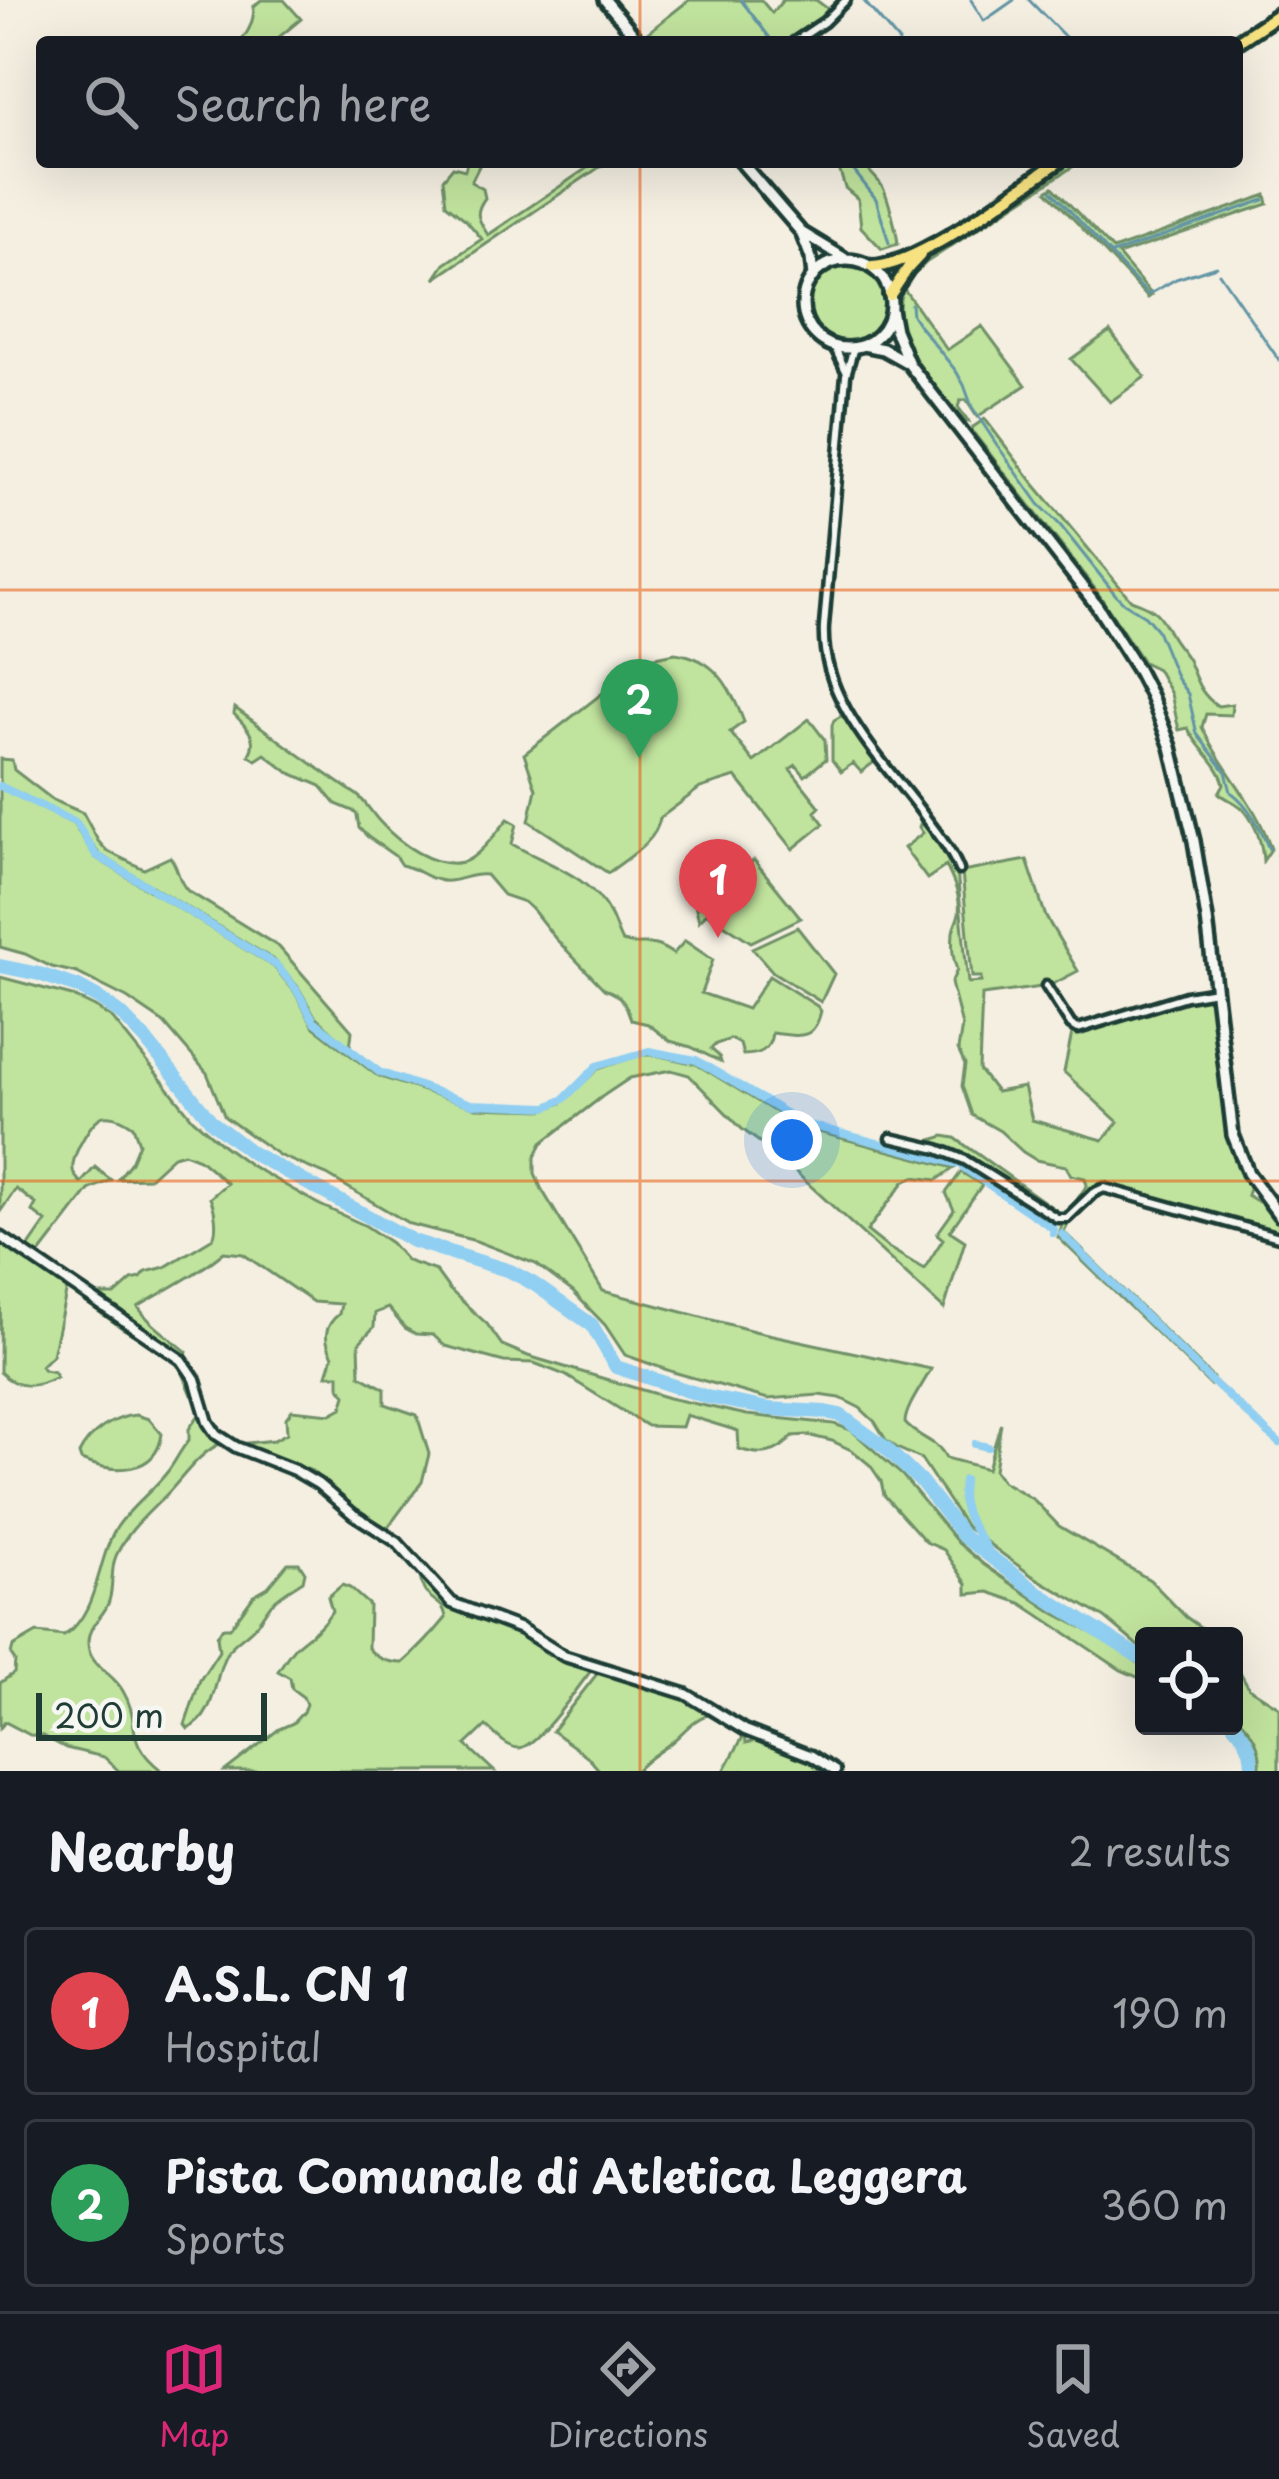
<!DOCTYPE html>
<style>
:root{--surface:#171b24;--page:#20242c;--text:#f1f3f6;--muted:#9ea1a6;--line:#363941;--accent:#db2777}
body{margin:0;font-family:"Playpen Sans",sans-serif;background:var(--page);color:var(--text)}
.controls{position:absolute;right:36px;bottom:36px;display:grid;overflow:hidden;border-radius:12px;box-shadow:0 12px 48px #0002}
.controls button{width:108px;height:108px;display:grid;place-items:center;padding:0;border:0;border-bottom:3px solid var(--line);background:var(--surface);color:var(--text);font:60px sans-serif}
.scale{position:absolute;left:36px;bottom:30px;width:231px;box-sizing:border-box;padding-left:12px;border:6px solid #1f3d34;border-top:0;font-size:33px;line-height:42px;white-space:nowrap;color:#1f3d34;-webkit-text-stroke:9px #f6f6f2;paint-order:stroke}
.you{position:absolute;left:792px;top:1140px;width:42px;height:42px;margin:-30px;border:9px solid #fff;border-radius:50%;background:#1a73e8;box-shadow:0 0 0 18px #1a73e833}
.badge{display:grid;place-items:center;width:78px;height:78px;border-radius:50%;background:var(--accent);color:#fff;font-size:39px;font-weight:700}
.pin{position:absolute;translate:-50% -99px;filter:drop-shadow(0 3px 6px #0008)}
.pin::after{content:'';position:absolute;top:63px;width:42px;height:36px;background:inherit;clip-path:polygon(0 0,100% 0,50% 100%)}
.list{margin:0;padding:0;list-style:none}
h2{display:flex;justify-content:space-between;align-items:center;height:156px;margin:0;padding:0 48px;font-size:51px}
h2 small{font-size:39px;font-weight:400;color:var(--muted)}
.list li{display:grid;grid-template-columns:78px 1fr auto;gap:36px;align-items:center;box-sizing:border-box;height:168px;margin:0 24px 24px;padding:0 24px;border:3px solid var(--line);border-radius:12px}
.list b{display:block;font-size:45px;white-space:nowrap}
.list p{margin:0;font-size:39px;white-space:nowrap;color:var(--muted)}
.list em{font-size:39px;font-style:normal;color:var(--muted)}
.icon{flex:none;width:66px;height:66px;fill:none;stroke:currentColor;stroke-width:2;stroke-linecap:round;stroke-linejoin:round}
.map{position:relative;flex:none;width:1279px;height:1771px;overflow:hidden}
.search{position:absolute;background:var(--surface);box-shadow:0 12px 48px #0002;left:36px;right:36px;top:36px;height:132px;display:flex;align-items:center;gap:30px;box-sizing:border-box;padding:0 42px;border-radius:12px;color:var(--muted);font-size:45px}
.sheet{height:540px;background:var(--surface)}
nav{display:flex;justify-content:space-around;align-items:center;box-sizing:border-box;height:168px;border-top:3px solid var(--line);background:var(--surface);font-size:33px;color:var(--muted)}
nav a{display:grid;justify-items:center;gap:6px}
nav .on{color:var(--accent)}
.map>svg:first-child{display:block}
.green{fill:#c0e39d;stroke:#709068;stroke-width:3}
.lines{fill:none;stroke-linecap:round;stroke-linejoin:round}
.stream{stroke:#6395a5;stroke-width:3}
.canal{stroke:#90cff1;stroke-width:8}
.river{stroke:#90cff1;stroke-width:14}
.minor-casing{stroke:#1f3d34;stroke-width:15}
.tertiary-casing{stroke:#1f3d34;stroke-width:16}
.secondary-casing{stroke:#1f3d34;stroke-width:18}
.trunk-casing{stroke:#1f3d34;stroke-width:20}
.minor{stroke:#f6f6f2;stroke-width:6}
.tertiary{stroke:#f6f6f2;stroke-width:8}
.secondary{stroke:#f6f6f2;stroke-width:9}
.trunk{stroke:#f7e281;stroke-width:10}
.grid{fill:none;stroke:#e8590c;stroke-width:3;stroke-opacity:0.55}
</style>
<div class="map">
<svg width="1279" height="1771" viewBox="0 0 1279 1771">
<rect width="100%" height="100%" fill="#f5efe2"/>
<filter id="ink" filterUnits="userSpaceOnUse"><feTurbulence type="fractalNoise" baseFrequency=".00833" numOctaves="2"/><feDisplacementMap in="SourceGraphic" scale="24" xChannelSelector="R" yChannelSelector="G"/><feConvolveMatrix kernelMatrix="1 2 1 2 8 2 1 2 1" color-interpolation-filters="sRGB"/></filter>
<g filter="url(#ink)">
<path class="green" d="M 261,0 L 284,0 L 301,19 L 273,42 L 240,42 C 249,32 254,19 254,6 Z
M 689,0 L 761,0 L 772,13 L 783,0 L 816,0 L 832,12 L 789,42 L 649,42 L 645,38 L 646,34 Z
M 467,162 L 481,162 L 471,182 L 483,189 L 485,198 C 473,214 479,220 488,235 L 596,162 L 607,162 L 435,279 L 445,264 L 482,239 L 466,220 L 446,204 L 443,179 L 453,167 L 465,170 Z
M 837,162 L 862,162 C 868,171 876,177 882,186 C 888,195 897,233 898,244 L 882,249 L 861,227 L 858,199 L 845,188 Z
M 1068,162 L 1080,162 L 927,262 L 913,275 L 904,289 L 947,350 L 982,326 L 1026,385 L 977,417 L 966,400 L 960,401 L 958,407 L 969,422 L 966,422 C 927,378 865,314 922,261 Z
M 1053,187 L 1113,250 L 1266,195 L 1268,204 L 1118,255 L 1152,295 L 1148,298 L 1047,191 Z
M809 304a38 38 0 1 1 76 0a38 38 0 1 1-76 0Z
M 1110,331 L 1145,377 L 1110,402 L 1071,359 Z
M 985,419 L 1032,481 L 1131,600 C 1156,609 1159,613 1171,636 C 1176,645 1183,651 1188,660 C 1196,678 1199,694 1218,706 L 1232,704 L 1231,715 L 1206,714 L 1202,727 C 1222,771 1257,803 1271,849 L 1263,861 C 1262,843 1256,825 1245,811 C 1239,803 1227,800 1219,793 L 1224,784 C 1219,762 1197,749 1188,728 L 1179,730 L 1171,694 L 1157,669 L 1143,662 L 1096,590 L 972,431 L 973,427 Z
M 675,653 C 716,658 731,688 744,722 L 730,732 L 754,762 L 809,719 L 825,740 L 826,759 L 805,776 L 796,765 L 790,769 L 820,807 L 815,812 L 824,824 L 793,849 L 736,777 L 700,788 L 660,818 C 656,843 627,858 608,873 L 529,821 L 536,789 L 524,754 L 640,664 L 651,658 Z
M 235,708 C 275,737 315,767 357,795 C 367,803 372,814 381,823 C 399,843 434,869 463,862 C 477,859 498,831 508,819 L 517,824 L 512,844 C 548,865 591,875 611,916 C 615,924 617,933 622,942 C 643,949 647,936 673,954 L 685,941 L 713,960 L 701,993 L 747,1009 L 769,976 L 817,1006 L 821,1011 C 814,1042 798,1036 772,1033 C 770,1050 760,1055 743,1055 L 740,1044 L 731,1039 L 716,1044 L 711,1049 L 719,1056 L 721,1062 L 691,1047 L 670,1041 L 648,1024 L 631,1020 C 626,1003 622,995 604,989 L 555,938 L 533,910 L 524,902 L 503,895 L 486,875 C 470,872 454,885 438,880 C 424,877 416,868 401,865 L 395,856 L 368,837 L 359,828 L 357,815 L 353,811 L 336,804 L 321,786 L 288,772 L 265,754 L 256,760 L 249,755 C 259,737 246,727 234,714 Z
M 843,715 L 877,760 L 861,772 L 853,763 L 841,772 L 832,760 L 832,725 L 834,720 Z
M 0,759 L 12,760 L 14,770 L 53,800 L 83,813 L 98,841 L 107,851 L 144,869 L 170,857 C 179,867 177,881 188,891 L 279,947 L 352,1031 L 350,1048 L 315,1016 L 298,987 L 274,960 L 99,854 L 74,820 L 0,784 Z
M 0,788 L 73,824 L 96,858 L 274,967 L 294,991 L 314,1027 L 375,1074 L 384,1078 L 476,1108 L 544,1110 L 562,1103 L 598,1069 L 640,1055 L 655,1055 L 696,1064 L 800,1127 L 954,1168 L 937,1180 L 914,1177 L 904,1182 L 867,1231 L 887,1247 L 924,1269 L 943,1239 L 937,1234 L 954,1210 L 946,1193 L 961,1172 L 982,1185 L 950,1231 L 965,1241 L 944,1309 L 777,1155 L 742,1129 L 689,1075 L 671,1070 L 630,1078 L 603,1096 L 542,1143 L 535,1157 L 535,1173 L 541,1188 L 603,1291 L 754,1331 L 931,1369 C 923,1385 905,1408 905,1423 C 917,1438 938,1440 946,1458 L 987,1469 L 1001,1423 L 994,1470 L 1002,1481 L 1034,1500 L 1059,1526 L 1150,1580 L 1186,1617 L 1213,1636 L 1144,1636 L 1144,1651 L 1105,1618 L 1031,1575 L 966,1527 L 921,1459 L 897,1448 L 886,1440 L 875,1422 L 860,1408 L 840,1398 L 819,1395 L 768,1399 L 673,1372 L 625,1355 L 605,1325 L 573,1292 L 536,1264 L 476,1241 L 410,1224 L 327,1175 L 280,1156 L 225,1117 L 207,1073 L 164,1023 L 127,998 L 77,973 L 52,967 L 25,954 L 0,947 Z
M 922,819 L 952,860 L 957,871 L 968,983 L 981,982 L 981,977 L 972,977 L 962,872 L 1027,860 L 1046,917 L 1078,971 L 1049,986 L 982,995 L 979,1070 L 996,1092 L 1024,1087 L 1032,1120 L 1103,1140 L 1118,1122 L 1064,1072 L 1072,1033 L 1155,1008 L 1211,995 L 1227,1135 L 1250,1186 L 1247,1195 L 1262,1204 L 1279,1222 L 1279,1234 L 1108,1186 L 1097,1187 L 1069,1214 L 1059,1216 L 967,1158 L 923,1143 L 944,1136 L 955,1138 L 1060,1213 L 1069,1211 L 1087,1185 L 1085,1178 L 1071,1175 L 1066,1166 L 1036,1160 L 1023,1152 L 1000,1131 L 972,1115 L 962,1086 L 965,1065 L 958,1050 L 962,1026 L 951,983 L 957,970 C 952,957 952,946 953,932 C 954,925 958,920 959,913 C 961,896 953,880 946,866 L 927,879 L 904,848 L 923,833 L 919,827 Z
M 754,860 L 801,918 L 751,942 L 707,913 L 699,921 L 695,904 Z
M 797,927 L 834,974 L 821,1002 L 773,972 L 752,948 Z
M 0,977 L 72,996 L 95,1007 L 113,1019 L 193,1119 L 224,1146 L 250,1165 L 318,1204 L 366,1226 L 391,1243 L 407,1261 L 436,1271 L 449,1289 L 487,1324 L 502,1345 L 528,1356 L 669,1398 L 747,1415 L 834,1424 L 851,1430 L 903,1476 L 958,1543 L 983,1564 L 1054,1613 L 1120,1648 L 1144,1668 L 1144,1680 L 1121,1670 L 1021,1603 L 989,1592 L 967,1594 L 967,1584 L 944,1550 L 926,1542 L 884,1495 L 881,1481 L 870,1465 L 853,1451 L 832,1441 L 807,1435 L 793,1436 C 778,1454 761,1457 739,1449 L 738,1431 L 686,1415 L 682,1427 L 647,1426 L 565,1375 L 534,1363 L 504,1362 L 445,1346 L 433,1335 L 416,1334 L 405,1328 L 388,1308 L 375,1313 L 374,1327 L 359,1343 L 360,1375 L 385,1389 L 385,1404 L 417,1415 L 429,1454 L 422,1482 L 386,1530 L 354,1510 L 312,1471 L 238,1444 L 274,1440 L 287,1433 L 286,1418 L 292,1410 L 331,1414 L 342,1408 L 346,1395 L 339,1386 L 339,1375 L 327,1375 L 333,1356 C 323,1339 324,1326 339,1314 L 341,1304 L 313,1302 L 243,1254 L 224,1252 C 198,1274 167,1289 138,1307 C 151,1326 170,1337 187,1352 L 185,1358 L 93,1295 L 115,1295 L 132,1280 L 141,1278 L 146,1272 L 165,1267 L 213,1238 C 218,1229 215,1208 210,1198 L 227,1183 L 199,1159 L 184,1153 L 173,1156 L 149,1178 L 118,1179 L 131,1162 L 139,1143 L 133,1126 C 125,1120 115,1114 104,1116 C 92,1118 74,1153 73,1165 C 72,1174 76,1177 81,1183 L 95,1167 L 111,1180 L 89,1190 L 36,1259 L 26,1251 L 46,1222 L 32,1211 L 36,1204 L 16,1189 L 0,1212 Z
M 1069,1221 L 1064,1232 L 1213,1378 L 1210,1385 L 1058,1237 L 1063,1222 Z
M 1,1240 L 174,1357 L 191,1378 L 197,1395 L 192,1395 L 182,1371 L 170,1356 L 122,1328 L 67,1289 L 52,1355 L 41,1366 L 44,1370 L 54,1372 L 56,1377 C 36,1388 17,1390 0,1372 Z
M 201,1412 L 210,1432 L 222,1443 C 201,1451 184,1476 169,1492 C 150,1512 128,1529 116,1556 C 110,1570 114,1586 109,1601 C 105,1616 88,1625 88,1641 C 87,1666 112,1671 123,1691 C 143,1725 121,1738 162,1771 L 119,1771 L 104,1757 L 66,1748 L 43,1736 L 30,1735 L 5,1722 L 0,1728 L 0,1683 L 14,1673 L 15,1661 L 11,1655 L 13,1647 L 37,1633 L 64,1636 C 99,1612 96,1561 117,1527 C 131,1506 153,1491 168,1471 C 176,1461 180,1450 189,1440 L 189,1429 Z
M 136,1415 L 149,1419 L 162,1434 C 156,1476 112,1473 81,1460 L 79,1454 C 89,1433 113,1417 136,1415 Z
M 288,1563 L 299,1563 L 305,1572 L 303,1581 C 292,1588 281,1594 271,1604 C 265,1611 261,1620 254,1627 C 245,1637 233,1642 226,1654 C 213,1678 217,1716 188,1729 L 185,1725 L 200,1680 L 219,1651 L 217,1636 L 222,1628 L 230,1628 L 254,1595 L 268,1587 Z
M 419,1572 L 453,1606 L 501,1624 L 593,1668 C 580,1684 538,1747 519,1748 C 507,1748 494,1733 486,1726 L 466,1745 L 494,1771 L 225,1771 L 279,1729 L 293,1723 L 303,1712 L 306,1704 L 303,1697 L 292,1689 L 290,1678 L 278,1671 C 284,1662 289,1653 296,1646 C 310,1634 322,1627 332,1611 L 328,1597 L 342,1585 L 350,1588 L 369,1605 L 368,1648 C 377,1659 388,1663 403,1663 C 419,1649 433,1634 446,1618 C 444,1603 437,1604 427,1594 C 421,1589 421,1579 419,1572 Z
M 1234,1661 L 1249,1688 L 1279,1707 L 1279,1771 L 1259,1771 C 1264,1748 1251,1729 1234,1714 Z
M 600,1670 L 685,1696 L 742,1731 L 737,1731 L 709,1714 C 691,1720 683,1734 668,1745 C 656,1754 646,1759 636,1771 L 600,1771 L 587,1756 L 552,1731 Z
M 745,1733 L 746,1743 L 751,1742 L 752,1736 L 804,1756 L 831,1771 L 724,1771 Z"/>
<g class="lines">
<path class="stream" d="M 741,0 L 773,42
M 863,0 L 899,42
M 971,0 L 984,21 L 1014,0
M 1029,0 L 1070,42
M 847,162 L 876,199 L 889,243
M 1020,162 L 1023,164
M 1051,190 L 1148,295 L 1176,279 L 1216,266
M 1112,254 L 1264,200
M 1219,273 L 1279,360
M 911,304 L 912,315 L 918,324 L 956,371 L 964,385 L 972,407 L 997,445 L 1039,504 L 1060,525 L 1115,594 L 1124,603 L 1145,616 L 1157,630 L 1177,679 L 1188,694 L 1197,734 L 1226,772 L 1231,792 C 1250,806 1260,828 1269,849
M 1277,855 L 1279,854"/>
<path class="canal" d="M 0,786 L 76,823 L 96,855 L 149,887
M 153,890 L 276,965 L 296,989 L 314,1021 L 379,1072 L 471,1104 L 547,1107 L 564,1099 L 597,1066 L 649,1051 L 696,1060 L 802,1123 L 957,1164
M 964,1168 L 1054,1229 L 1053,1233
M 1062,1234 L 1213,1383
M 1216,1385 L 1279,1443
M 975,1444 L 988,1447
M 964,1480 C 955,1512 978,1532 993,1559"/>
<path class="river" d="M 0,966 L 39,974 L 78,987 L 98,998 L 121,1014 L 146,1040 L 212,1122 L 252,1153 L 413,1241 L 510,1271 L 534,1284 L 592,1325 L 616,1367 L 707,1397 L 769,1409 L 825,1412 L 840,1415 L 886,1448 L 923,1484 L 964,1537 L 1040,1594 L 1144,1660
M 1234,1725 C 1247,1738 1254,1753 1251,1771"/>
<g class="minor-casing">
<path id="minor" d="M 794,42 L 824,22 L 846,0
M 834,346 L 845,369
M 854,347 L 846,375 L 824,626 C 820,700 882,759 923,814 C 936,832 951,849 959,870
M 1046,986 L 1071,1025 L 1078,1029 L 1186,996 L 1216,991
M 891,1138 L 938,1149 L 965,1160 L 1057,1218 L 1067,1218 L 1093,1193 L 1104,1188 L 1279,1237"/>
</g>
<g class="tertiary-casing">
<path id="tertiary" d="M 0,1236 L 182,1360 L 195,1379 L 208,1422 L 216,1434 L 236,1447 L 294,1470 L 318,1484 L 353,1514 L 397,1542 L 452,1603 L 521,1629 L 564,1656 L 686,1694 L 745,1730 L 812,1756 L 835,1771"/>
</g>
<g class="secondary-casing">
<path id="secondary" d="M 605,0 L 640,42
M 741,162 L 801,232 L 844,258
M 801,232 L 811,258 L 813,277
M803 304a44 44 0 1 1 88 0a44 44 0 1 1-88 0Z
M 891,309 L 895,330 L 909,364 L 1097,606 L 1138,671 L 1151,696 L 1171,747 L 1194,841 L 1207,919 L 1233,1135 L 1248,1173 L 1279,1215
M 863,345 L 883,349 L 908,363"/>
</g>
<g class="trunk-casing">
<path id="trunk" d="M 1237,42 L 1279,14
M 872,267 C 920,266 1015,191 1058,162
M 890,295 L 908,268 L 920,255"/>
</g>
<use href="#minor" class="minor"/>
<use href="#tertiary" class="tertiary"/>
<use href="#secondary" class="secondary"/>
<use href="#trunk" class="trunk"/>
</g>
</g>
<path class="grid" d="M 640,0 L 640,42M 640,162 L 640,1771M 0,590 L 1279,590M 0,1181 L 1279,1181"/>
</svg>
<div class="controls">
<button><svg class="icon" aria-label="locate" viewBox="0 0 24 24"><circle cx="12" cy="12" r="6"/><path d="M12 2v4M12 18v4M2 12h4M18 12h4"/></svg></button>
</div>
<div class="scale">200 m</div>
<div class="you"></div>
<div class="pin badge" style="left:718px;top:938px;background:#e0444e">1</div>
<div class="pin badge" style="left:639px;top:758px;background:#2e9e5b">2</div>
<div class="search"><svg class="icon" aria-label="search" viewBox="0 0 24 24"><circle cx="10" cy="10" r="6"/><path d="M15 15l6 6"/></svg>Search here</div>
</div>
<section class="sheet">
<h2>Nearby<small>2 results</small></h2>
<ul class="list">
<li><span class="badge" style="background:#e0444e">1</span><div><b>A.S.L. CN 1</b><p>Hospital</p></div><em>190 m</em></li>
<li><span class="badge" style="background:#2e9e5b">2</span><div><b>Pista Comunale di Atletica Leggera</b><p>Sports</p></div><em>360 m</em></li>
</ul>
</section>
<nav>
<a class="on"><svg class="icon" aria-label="map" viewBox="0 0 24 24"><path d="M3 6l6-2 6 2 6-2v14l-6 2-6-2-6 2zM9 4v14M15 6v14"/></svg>Map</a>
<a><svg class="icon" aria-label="directions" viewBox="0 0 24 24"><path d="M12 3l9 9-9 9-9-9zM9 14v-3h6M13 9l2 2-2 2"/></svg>Directions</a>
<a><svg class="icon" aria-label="saved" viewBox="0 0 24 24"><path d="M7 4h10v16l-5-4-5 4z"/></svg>Saved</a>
</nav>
